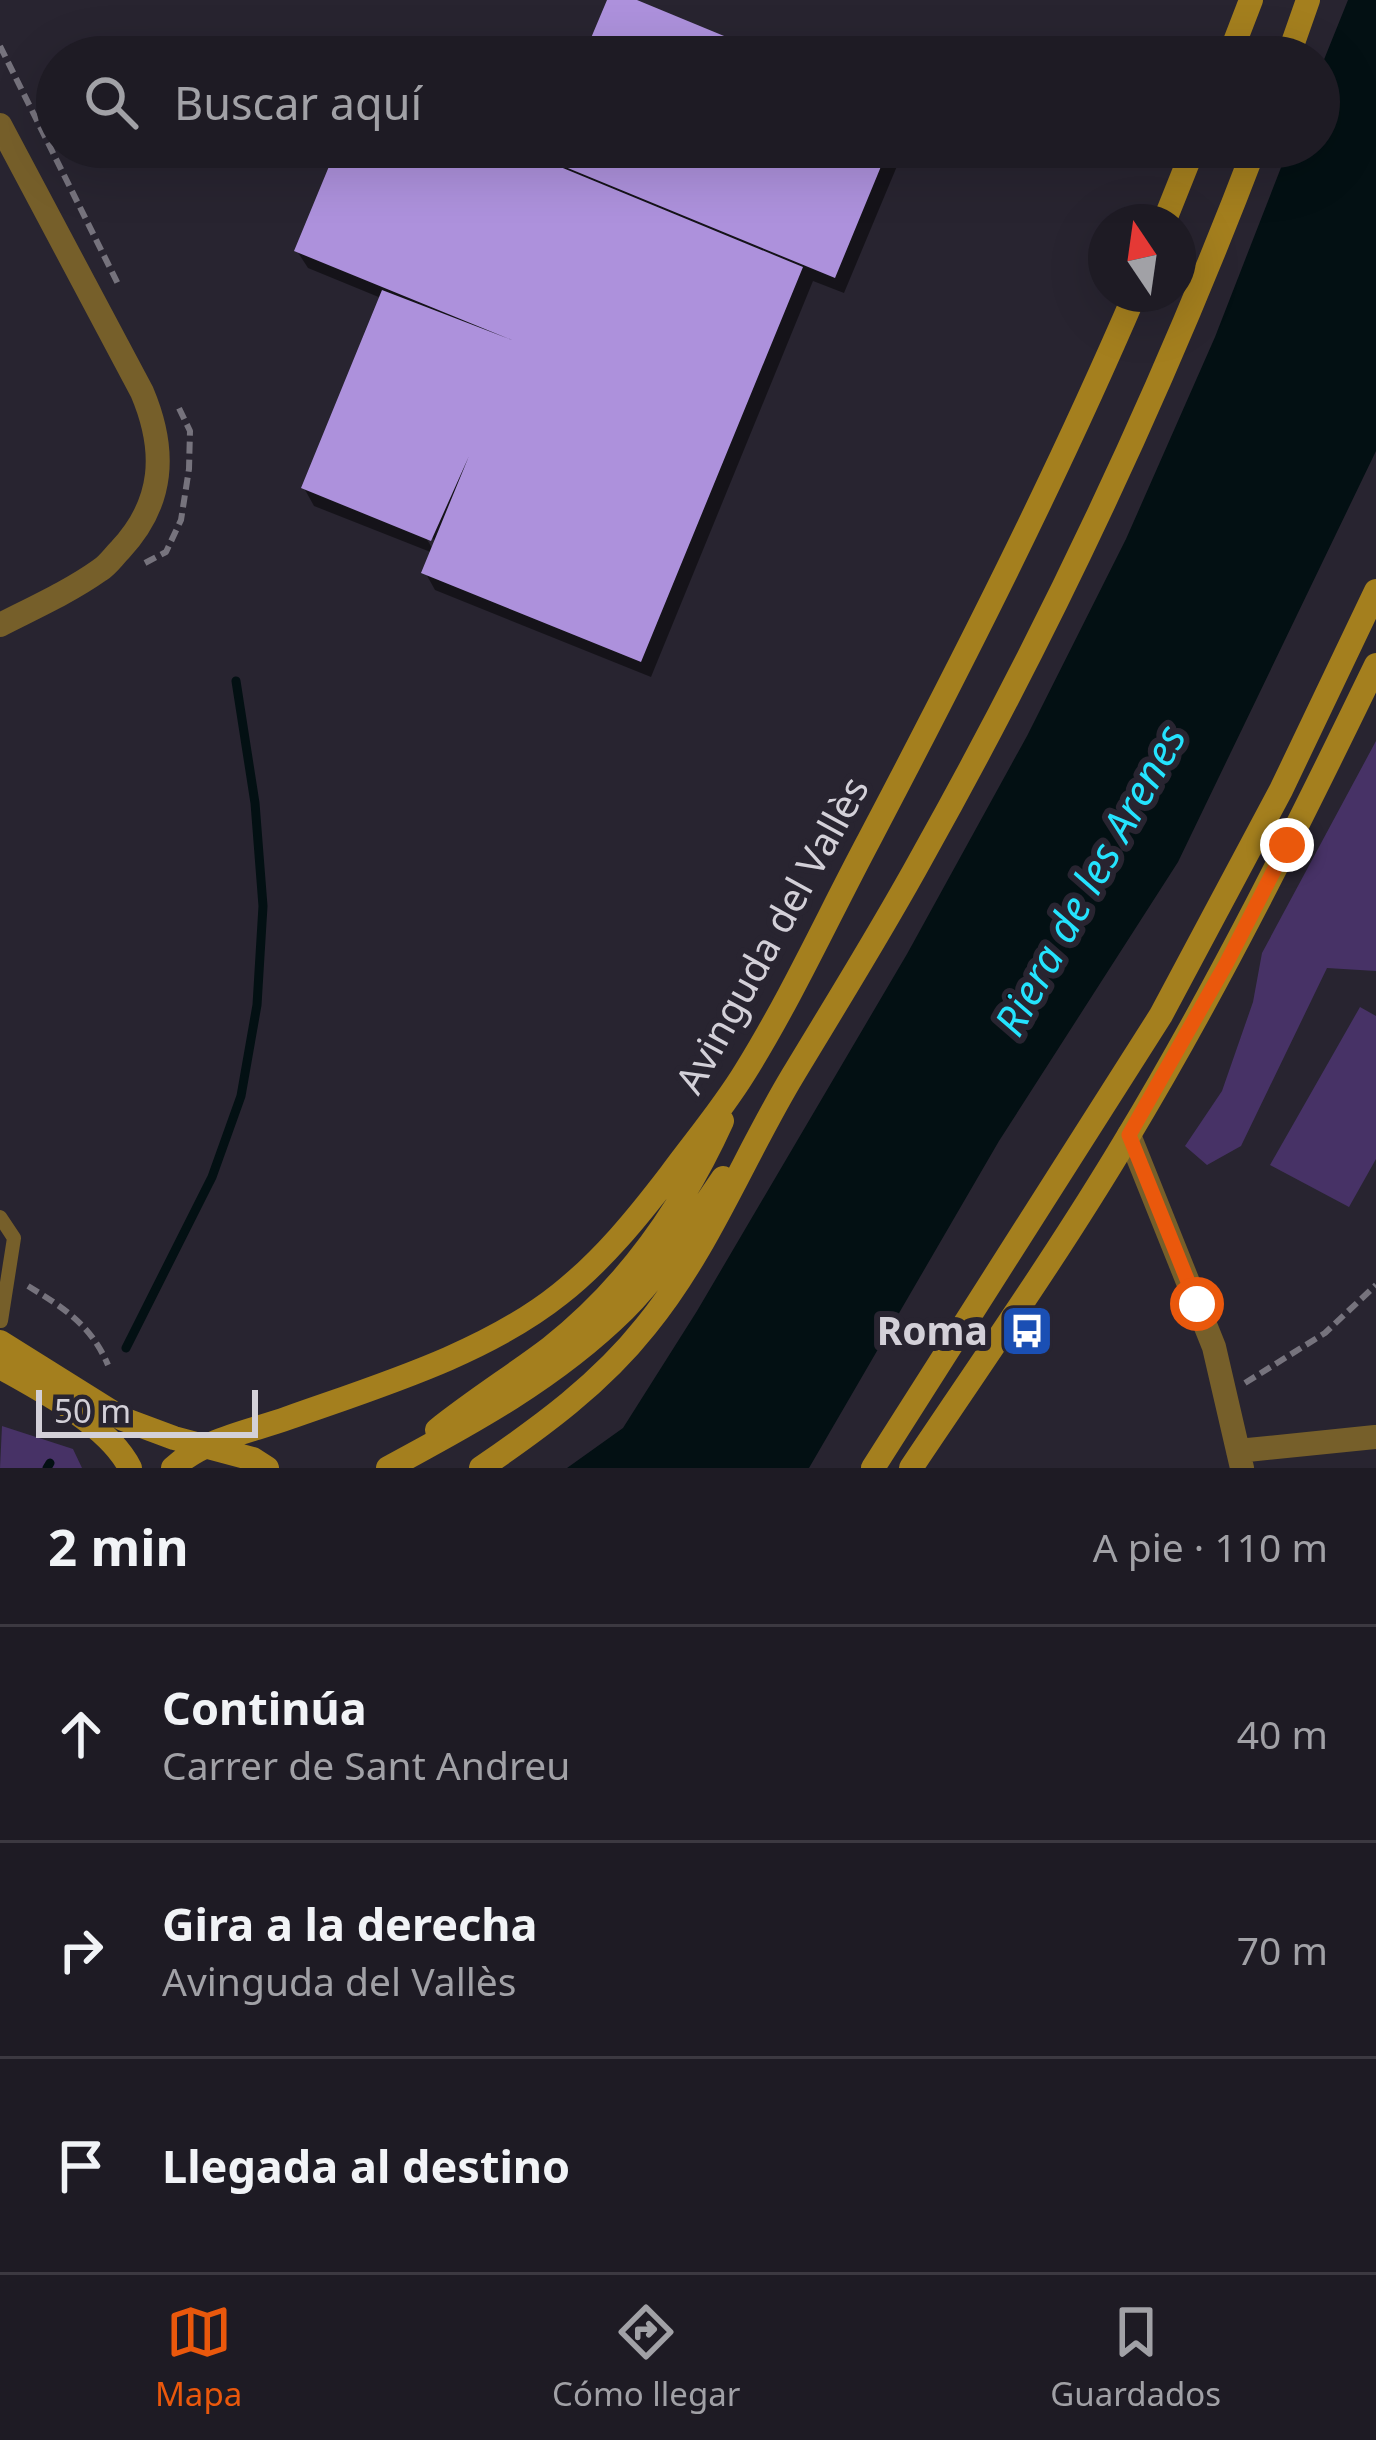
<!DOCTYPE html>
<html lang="es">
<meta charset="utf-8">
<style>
:root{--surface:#1e1b24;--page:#2b2831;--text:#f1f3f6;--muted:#a1a1a6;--line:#3c3941;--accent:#ea580c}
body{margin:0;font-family:"Noto Sans",sans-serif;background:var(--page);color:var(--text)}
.compass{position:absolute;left:1088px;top:204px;width:108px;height:108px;border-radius:50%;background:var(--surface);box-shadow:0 12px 48px #0002;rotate:347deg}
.scale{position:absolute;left:36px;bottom:30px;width:222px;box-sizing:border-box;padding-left:12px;border:6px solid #d3d0d8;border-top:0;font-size:33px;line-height:42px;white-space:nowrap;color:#d3d0d8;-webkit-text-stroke:9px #282430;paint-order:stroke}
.stop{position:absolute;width:36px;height:36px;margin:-27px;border:9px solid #ea580c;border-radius:50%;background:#fff}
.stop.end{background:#ea580c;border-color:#fff;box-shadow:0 3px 12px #0008}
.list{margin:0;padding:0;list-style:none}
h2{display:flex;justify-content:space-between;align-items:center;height:156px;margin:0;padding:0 48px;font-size:51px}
h2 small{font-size:39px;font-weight:400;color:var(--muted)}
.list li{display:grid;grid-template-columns:78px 1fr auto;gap:36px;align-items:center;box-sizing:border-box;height:216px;padding:0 48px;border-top:3px solid var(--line)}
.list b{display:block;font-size:45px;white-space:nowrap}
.list p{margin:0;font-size:39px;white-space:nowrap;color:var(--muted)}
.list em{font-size:39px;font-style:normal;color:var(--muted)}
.icon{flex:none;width:66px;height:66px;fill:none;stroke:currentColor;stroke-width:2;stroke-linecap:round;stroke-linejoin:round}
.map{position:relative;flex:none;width:1376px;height:1468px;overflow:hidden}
.search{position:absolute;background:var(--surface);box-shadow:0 12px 48px #0002;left:36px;right:36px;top:36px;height:132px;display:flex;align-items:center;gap:30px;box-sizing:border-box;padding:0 42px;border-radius:66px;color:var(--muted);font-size:45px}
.sheet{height:804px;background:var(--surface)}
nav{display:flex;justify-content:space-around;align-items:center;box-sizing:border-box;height:168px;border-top:3px solid var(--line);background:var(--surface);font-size:33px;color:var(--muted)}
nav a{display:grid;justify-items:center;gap:6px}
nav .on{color:var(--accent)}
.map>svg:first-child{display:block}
.green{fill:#473266}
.water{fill:#031013}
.shadow{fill:#0007;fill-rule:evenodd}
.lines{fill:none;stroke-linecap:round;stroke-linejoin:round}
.stream{stroke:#031013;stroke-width:9}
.building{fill:#ad91dc}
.path{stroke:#76737d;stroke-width:6;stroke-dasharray:12 6;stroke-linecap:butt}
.lane{stroke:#765f2a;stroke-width:14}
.street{stroke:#765f2a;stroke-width:24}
.secondary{stroke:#a47f1e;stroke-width:24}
.route{stroke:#ea580c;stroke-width:15}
.labels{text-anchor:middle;stroke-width:12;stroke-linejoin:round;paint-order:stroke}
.street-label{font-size:39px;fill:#d3d0d8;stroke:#282430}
.poi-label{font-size:39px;font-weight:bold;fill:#d3d0d8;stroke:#282430;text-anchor:end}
.water-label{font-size:42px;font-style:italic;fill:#24e3fe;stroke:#282430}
</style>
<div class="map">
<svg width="1376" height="1468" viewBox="0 0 1376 1468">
<rect width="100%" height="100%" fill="#282430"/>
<path class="green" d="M 1376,741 L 1376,971 L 1327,968 L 1241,1146 L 1207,1165 L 1185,1146 L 1222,1091 L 1253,1002 L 1262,953 Z
M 1360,1007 L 1376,1016 L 1376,1159 L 1349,1207 L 1270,1165 Z
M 2,1426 L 73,1449 L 82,1468 L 0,1468 Z"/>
<path class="water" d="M 1348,0 L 1376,0 L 1376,451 L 1178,862 L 999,1141 L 809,1468 L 567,1468 L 623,1428 L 697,1311 L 907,954 L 1027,736 L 1126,539 L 1215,337 L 1289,147 L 1319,147 L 1319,72 Z"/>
<path class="shadow" d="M 341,147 L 504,147 L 542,163 L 549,147 L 905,147 L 844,293 L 813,281 L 651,677 L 435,590 L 425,572 L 433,553 L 314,506 L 304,488 L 381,298 L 308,268 L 297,251 ZM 426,526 L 436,543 L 436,555 L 421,529 Z"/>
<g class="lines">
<path class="stream" d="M 126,1348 L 212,1177 L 241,1096 L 257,1005 L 263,906 L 255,803 L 236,681
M 47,1468 L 50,1463"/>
</g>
<path class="building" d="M 607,0 L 637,0 L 775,57 L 583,57 Z
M 337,147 L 512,147 L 803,267 L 641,662 L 421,573 L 469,456 L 431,541 L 301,488 L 382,290 L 512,340 L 294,251 Z
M 546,147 L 889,147 L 835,278 L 541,157 Z"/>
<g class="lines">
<path class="path" d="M 0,46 L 118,284
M 145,563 L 166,552 L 181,520 L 189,469 L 190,431 L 177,404
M 28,1286 C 64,1308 91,1325 108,1365
M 1245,1383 L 1325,1333 L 1376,1285"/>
<path class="lane" d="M 0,1217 L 14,1238 L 1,1321"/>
<path class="street" d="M 0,125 L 142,392 C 167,451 164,503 120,550 C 113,557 108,565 100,570 C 69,592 33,608 0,625
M 1129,1135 L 1214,1347 L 1242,1468
M 1238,1451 L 1375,1437"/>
<path class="secondary" d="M 1229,57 L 1251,0
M 1288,57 L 1308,0
M 1164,222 L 1194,147
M 0,1342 L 123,1419 L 174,1438 L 253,1459 L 267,1468
M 0,1367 C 41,1390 109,1425 130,1468
M 437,1430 C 473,1401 513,1376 550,1348 C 626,1288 682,1209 722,1121
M 173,1468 C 204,1439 249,1432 288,1418 C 378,1386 485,1354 560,1294 C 603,1260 637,1218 670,1175 C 695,1141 723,1108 745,1072 C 791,998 828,917 869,840 C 963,661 1055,480 1135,294
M 388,1468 C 472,1423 555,1378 624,1310 C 662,1272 692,1223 723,1178
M 481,1468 C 542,1426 600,1384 646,1326 C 708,1250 743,1158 793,1075 C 837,1002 882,930 923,855 C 1050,628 1162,391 1255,147
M 873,1468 L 1161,1015 L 1281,790 L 1376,591
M 911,1468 C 984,1359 1059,1252 1126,1140 C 1218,987 1298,826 1376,665"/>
</g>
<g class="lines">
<path class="route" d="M 1197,1304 L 1129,1135 L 1226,964 L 1287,845"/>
</g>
<defs>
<g id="bus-square" transform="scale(2.7)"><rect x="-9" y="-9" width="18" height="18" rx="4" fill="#1a4fb4" stroke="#282430"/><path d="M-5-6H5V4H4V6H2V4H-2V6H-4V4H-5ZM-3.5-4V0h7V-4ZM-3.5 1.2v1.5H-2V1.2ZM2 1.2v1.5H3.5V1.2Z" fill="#fff"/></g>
</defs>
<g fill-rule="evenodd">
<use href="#bus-square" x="1027" y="1331"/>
</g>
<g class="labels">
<g class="street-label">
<text transform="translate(772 935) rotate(-61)" y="14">Avinguda del Vallès</text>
</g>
<g class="poi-label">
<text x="988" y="1345">Roma</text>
</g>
<g class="water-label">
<text transform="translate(1090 880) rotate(-61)" y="15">Riera de les Arenes</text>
</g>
</g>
</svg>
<svg class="compass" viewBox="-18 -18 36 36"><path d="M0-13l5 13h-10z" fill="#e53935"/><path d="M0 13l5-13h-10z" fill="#a1a1a6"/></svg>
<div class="scale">50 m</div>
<div class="stop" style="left:1197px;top:1304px"></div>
<div class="stop end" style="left:1287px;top:845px"></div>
<div class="search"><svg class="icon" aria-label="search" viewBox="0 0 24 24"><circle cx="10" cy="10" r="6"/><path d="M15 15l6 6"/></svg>Buscar aquí</div>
</div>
<section class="sheet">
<h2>2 min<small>A pie · 110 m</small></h2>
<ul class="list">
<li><svg class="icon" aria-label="ahead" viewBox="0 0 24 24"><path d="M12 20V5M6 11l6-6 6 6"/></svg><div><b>Continúa</b><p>Carrer de Sant Andreu</p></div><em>40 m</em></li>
<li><svg class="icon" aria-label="right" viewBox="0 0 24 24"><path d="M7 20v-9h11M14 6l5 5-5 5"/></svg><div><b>Gira a la derecha</b><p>Avinguda del Vallès</p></div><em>70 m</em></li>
<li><svg class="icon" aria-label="arrive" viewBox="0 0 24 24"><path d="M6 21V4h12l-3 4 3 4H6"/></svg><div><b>Llegada al destino</b></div></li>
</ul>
</section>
<nav>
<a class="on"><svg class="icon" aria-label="map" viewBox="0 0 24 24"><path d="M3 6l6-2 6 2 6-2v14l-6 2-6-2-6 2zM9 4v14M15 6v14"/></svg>Mapa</a>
<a><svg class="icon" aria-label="directions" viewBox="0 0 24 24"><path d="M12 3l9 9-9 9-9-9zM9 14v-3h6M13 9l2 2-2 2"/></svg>Cómo llegar</a>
<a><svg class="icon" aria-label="saved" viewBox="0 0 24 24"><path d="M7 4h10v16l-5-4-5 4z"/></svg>Guardados</a>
</nav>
